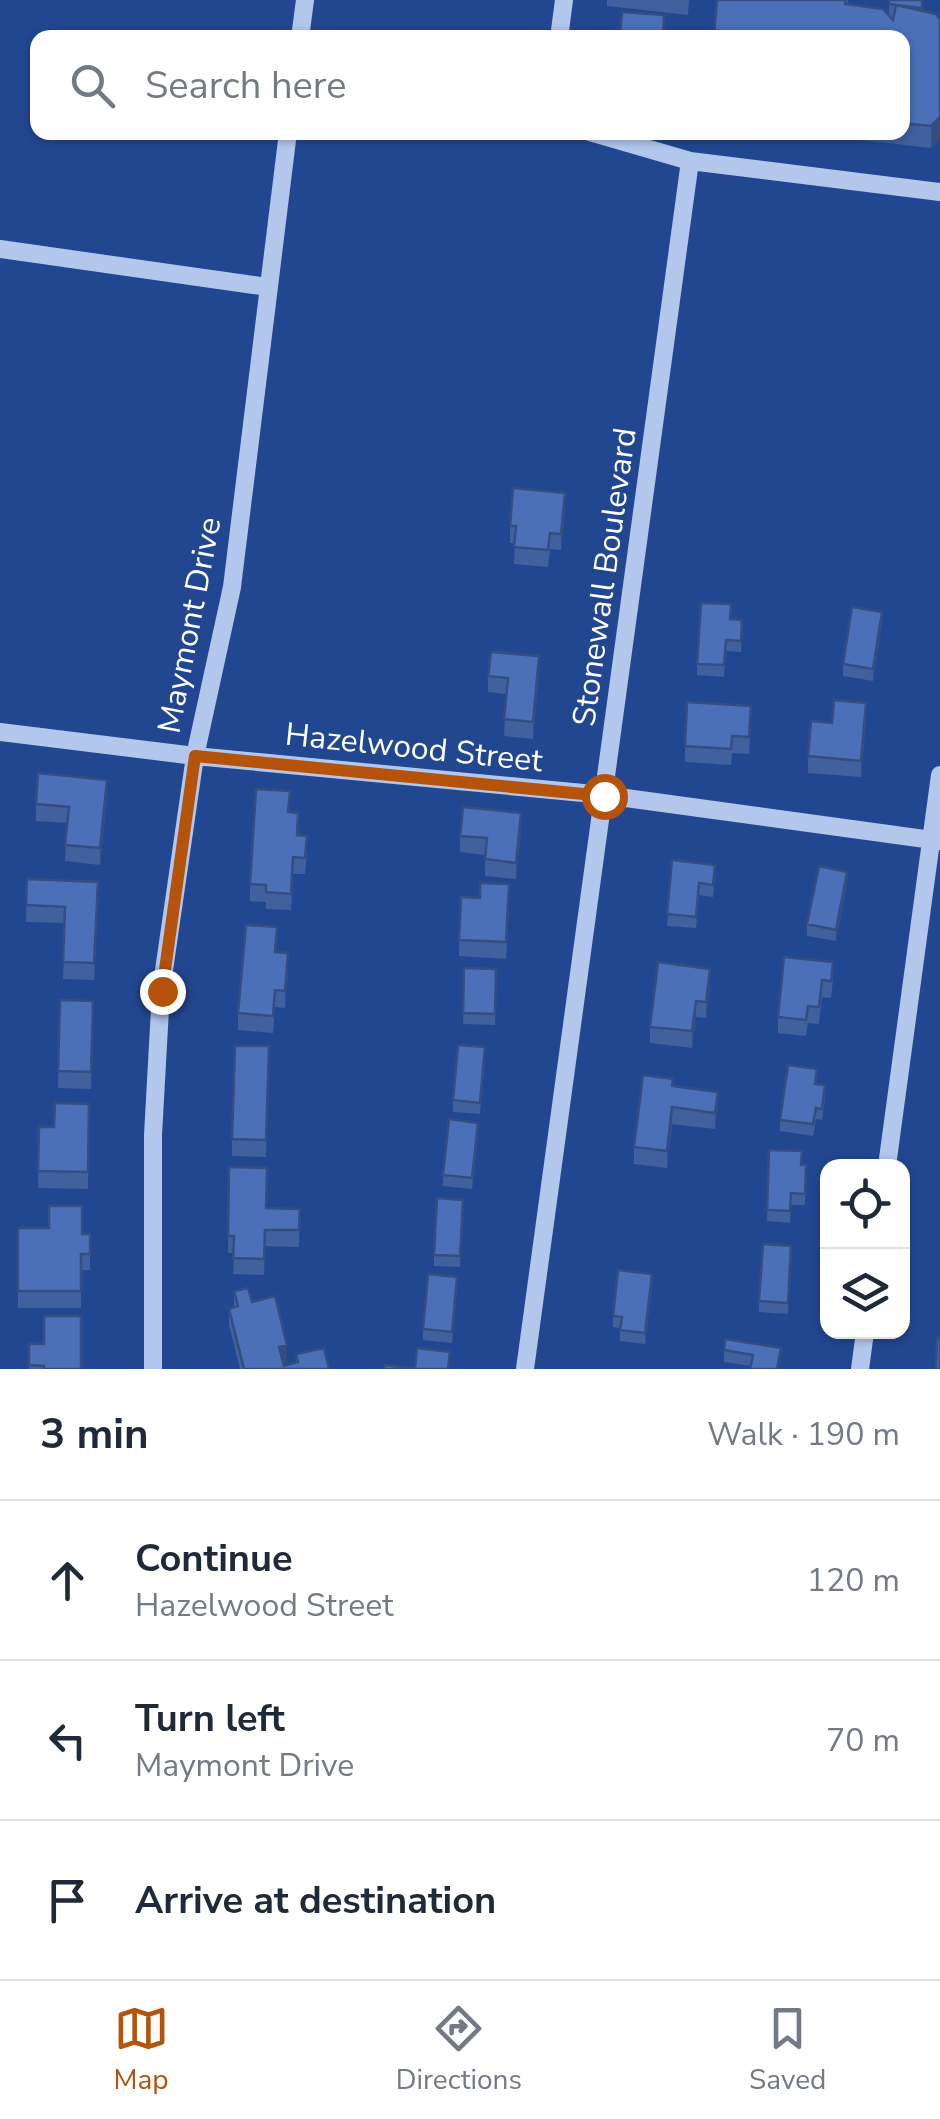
<!DOCTYPE html>
<meta charset="utf-8">
<style>
:root{--surface:#fff;--page:#f2f2f3;--text:#1f2937;--muted:#747a83;--line:#e0e1e3;--accent:#b45309}
body{margin:0;font-family:"Nunito Sans",sans-serif;background:var(--page);color:var(--text)}
.controls{position:absolute;right:30px;bottom:30px;display:grid;overflow:hidden;border-radius:20px;box-shadow:0 2px 8px #0004}
.controls button{width:90px;height:90px;display:grid;place-items:center;padding:0;border:0;border-bottom:2px solid var(--line);background:var(--surface);color:var(--text);font:50px sans-serif}
.stop{position:absolute;width:30px;height:30px;margin:-22px;border:8px solid #b45309;border-radius:50%;background:#fff}
.stop.end{background:#b45309;border-color:#fff;box-shadow:0 2px 10px #0008}
.list{margin:0;padding:0;list-style:none}
h2{display:flex;justify-content:space-between;align-items:center;height:130px;margin:0;padding:0 40px;font-size:42px}
h2 small{font-size:32px;font-weight:400;color:var(--muted)}
.list li{display:grid;grid-template-columns:65px 1fr auto;gap:30px;align-items:center;box-sizing:border-box;height:160px;padding:0 40px;border-top:2px solid var(--line)}
.list b{display:block;font-size:38px;white-space:nowrap}
.list p{margin:0;font-size:32px;white-space:nowrap;color:var(--muted)}
.list em{font-size:32px;font-style:normal;color:var(--muted)}
.icon{flex:none;width:55px;height:55px;fill:none;stroke:currentColor;stroke-width:2;stroke-linecap:round;stroke-linejoin:round}
.map{position:relative;flex:none;width:940px;height:1369px;overflow:hidden}
.search{position:absolute;background:var(--surface);box-shadow:0 2px 8px #0004;left:30px;right:30px;top:30px;height:110px;display:flex;align-items:center;gap:25px;box-sizing:border-box;padding:0 35px;border-radius:20px;color:var(--muted);font-size:38px}
.sheet{height:610px;background:var(--surface)}
nav{display:flex;justify-content:space-around;align-items:center;box-sizing:border-box;height:140px;border-top:2px solid var(--line);background:var(--surface);font-size:28px;color:var(--muted)}
nav a{display:grid;justify-items:center;gap:5px}
nav .on{color:var(--accent)}
.map>svg:first-child{display:block}
.lines{fill:none;stroke-linecap:round;stroke-linejoin:round}
.minor{stroke:#b3c7ed;stroke-width:18}
.wall{fill:#40609e}
.shaded-wall{fill:#344e81}
.building{fill:#4b70b8;stroke:#344e81;stroke-width:2.5}
.route{stroke:#b45309;stroke-width:12}
.labels{text-anchor:middle;stroke-width:8;stroke-linejoin:round;paint-order:stroke}
.street-label{font-size:32px;fill:#fff;stroke:#224791}
</style>
<div class="map">
<svg width="940" height="1369" viewBox="0 0 940 1369">
<rect width="100%" height="100%" fill="#224791"/>
<g class="lines">
<path class="minor" d="M 300,38 L 305,0
M 559,38 L 564,0
M 590,132 L 690,161 L 940,192
M 0,249 L 268,287
M 0,732 L 195,756 L 604,795 L 940,841
M 887,1166 L 940,775
M 153,1369 L 153,1135 L 161,991 L 195,756 L 232,587 L 288,132
M 525,1369 L 690,161
M 860,1369 L 865,1332"/>
</g>
<path class="wall" d="M 607,0 L 689,0 L 688,15 L 607,6 Z
M 717,0 L 848,0 L 847,5 L 889,15 L 889,0 L 923,0 L 923,11 L 940,20 L 940,138 L 931,148 L 843,138 L 840,132 L 902,132 L 902,38 Z
M 565,510 L 561,550 L 550,549 L 548,567 L 514,564 L 515,543 L 510,543 L 510,526 Z
M 731,619 L 742,620 L 741,652 L 726,651 L 724,677 L 697,675 L 697,664 Z
M 882,623 L 873,681 L 843,676 L 843,664 Z
M 539,673 L 533,739 L 504,736 L 506,694 L 488,692 L 488,676 Z
M 866,719 L 861,777 L 808,773 L 808,756 Z
M 751,722 L 749,754 L 732,753 L 731,765 L 685,762 L 685,746 Z
M 107,797 L 100,865 L 65,861 L 67,823 L 36,821 L 36,804 Z
M 290,812 L 298,835 L 307,853 L 305,874 L 293,874 L 291,910 L 266,909 L 266,902 L 250,901 L 250,884 Z
M 521,830 L 516,879 L 485,876 L 485,855 L 460,852 L 460,836 Z
M 672,860 L 715,876 L 713,897 L 699,895 L 696,928 L 667,926 Z
M 27,879 L 98,898 L 94,980 L 63,979 L 65,923 L 26,922 Z
M 847,883 L 836,941 L 807,936 L 807,924 Z
M 509,900 L 506,959 L 459,956 L 459,940 Z
M 276,952 L 288,969 L 285,1008 L 275,1007 L 273,1033 L 238,1030 L 238,1013 Z
M 784,957 L 833,979 L 831,998 L 822,997 L 819,1024 L 808,1023 L 806,1036 L 778,1033 L 778,1017 Z
M 464,968 L 496,969 L 495,1025 L 463,1024 Z
M 710,985 L 706,1018 L 696,1017 L 692,1048 L 650,1043 L 650,1027 Z
M 60,1000 L 93,1001 L 91,1089 L 58,1088 Z
M 269,1046 L 266,1157 L 232,1156 L 232,1139 Z
M 485,1059 L 480,1114 L 453,1112 L 453,1100 Z
M 816,1084 L 825,1097 L 822,1120 L 816,1119 L 813,1136 L 780,1131 L 780,1120 Z
M 673,1086 L 718,1108 L 715,1129 L 672,1124 L 667,1168 L 634,1164 L 634,1147 Z
M 89,1104 L 88,1189 L 38,1188 L 39,1127 L 54,1127 Z
M 478,1134 L 472,1189 L 443,1186 L 443,1175 Z
M 769,1150 L 802,1165 L 806,1165 L 805,1205 L 791,1205 L 790,1223 L 767,1221 Z
M 229,1167 L 266,1208 L 300,1209 L 299,1247 L 265,1246 L 264,1275 L 233,1274 L 234,1253 L 228,1253 Z
M 463,1200 L 460,1267 L 434,1266 L 434,1255 Z
M 18,1228 L 49,1228 L 90,1234 L 90,1270 L 81,1270 L 81,1308 L 18,1308 Z
M 791,1246 L 788,1314 L 759,1312 L 759,1301 Z
M 652,1285 L 645,1344 L 620,1341 L 620,1328 L 613,1327 L 613,1316 Z
M 457,1288 L 452,1343 L 423,1340 L 423,1329 Z
M 234,1291 L 252,1302 L 287,1361 L 283,1363 L 284,1366 L 296,1363 L 296,1354 L 329,1369 L 240,1369 L 229,1325 L 229,1309 L 234,1307 Z
M 29,1344 L 81,1369 L 29,1369 Z
M 724,1350 L 781,1359 L 751,1366 L 724,1362 Z"/>
<path class="shaded-wall" d="M 940,117 L 940,138 L 931,148 L 931,126 Z
M 565,493 L 565,510 L 561,550 L 561,534 Z
M 882,612 L 882,623 L 873,681 L 873,669 Z
M 539,656 L 539,673 L 533,739 L 533,722 Z
M 866,703 L 866,719 L 861,777 L 861,761 Z
M 107,780 L 107,797 L 100,865 L 100,848 Z
M 521,813 L 521,830 L 516,879 L 516,863 Z
M 847,872 L 847,883 L 836,941 L 836,930 Z
M 288,953 L 288,969 L 285,1008 L 285,991 Z
M 710,969 L 710,985 L 706,1018 L 706,1002 Z
M 696,1001 L 696,1017 L 692,1048 L 692,1031 Z
M 718,1092 L 718,1108 L 715,1129 L 715,1113 Z
M 672,1107 L 672,1124 L 667,1168 L 667,1151 Z
M 652,1274 L 652,1285 L 645,1344 L 645,1333 Z
M 287,1345 L 287,1361 L 279,1364 L 279,1347 Z"/>
<path class="building" d="M 717,0 L 845,0 L 845,4 L 883,9 L 893,20 L 896,5 L 936,14 L 940,20 L 940,117 L 931,126 L 902,123 L 902,38 L 714,38 Z
M 889,0 L 922,0 L 922,8 L 889,4 Z
M 622,12 L 664,15 L 663,38 L 620,38 Z
M 513,488 L 565,493 L 561,534 L 550,533 L 548,550 L 514,547 L 516,526 L 510,526 Z
M 701,603 L 731,604 L 730,619 L 742,620 L 741,641 L 726,640 L 724,665 L 697,664 Z
M 852,607 L 882,612 L 873,669 L 843,664 Z
M 491,652 L 539,656 L 533,722 L 504,719 L 508,678 L 488,676 Z
M 834,700 L 866,703 L 861,761 L 808,756 L 811,721 L 832,723 Z
M 687,702 L 751,706 L 749,737 L 732,736 L 731,749 L 685,746 Z
M 38,773 L 107,780 L 100,848 L 65,845 L 69,807 L 36,804 Z
M 256,789 L 290,791 L 288,812 L 298,813 L 297,835 L 307,836 L 305,858 L 293,857 L 291,894 L 266,892 L 266,885 L 250,884 Z
M 463,807 L 521,813 L 516,863 L 485,859 L 487,838 L 460,836 Z
M 672,860 L 715,865 L 713,885 L 699,883 L 696,917 L 667,914 Z
M 819,866 L 847,872 L 836,930 L 807,924 Z
M 27,879 L 98,882 L 94,963 L 63,962 L 65,907 L 26,905 Z
M 480,883 L 509,884 L 506,942 L 459,940 L 461,897 L 480,898 Z
M 246,925 L 277,927 L 275,952 L 288,953 L 285,991 L 275,990 L 273,1016 L 238,1013 Z
M 784,957 L 833,962 L 831,981 L 822,980 L 819,1007 L 808,1006 L 806,1020 L 778,1017 Z
M 658,962 L 710,969 L 706,1002 L 696,1001 L 692,1031 L 650,1027 Z
M 464,968 L 496,969 L 495,1014 L 463,1013 Z
M 60,1000 L 93,1001 L 91,1072 L 58,1071 Z
M 458,1045 L 485,1047 L 480,1103 L 453,1100 Z
M 235,1046 L 269,1046 L 266,1140 L 232,1139 Z
M 788,1065 L 817,1069 L 815,1084 L 825,1085 L 822,1109 L 816,1108 L 813,1124 L 780,1120 Z
M 643,1075 L 673,1079 L 672,1086 L 718,1092 L 715,1113 L 672,1107 L 667,1151 L 634,1147 Z
M 55,1103 L 89,1104 L 88,1172 L 38,1171 L 39,1127 L 54,1127 Z
M 449,1119 L 478,1123 L 472,1178 L 443,1175 Z
M 769,1150 L 802,1151 L 801,1165 L 806,1165 L 805,1194 L 791,1193 L 790,1211 L 767,1210 Z
M 229,1167 L 267,1168 L 266,1208 L 300,1209 L 299,1230 L 265,1230 L 264,1259 L 233,1258 L 234,1236 L 228,1236 Z
M 437,1198 L 463,1200 L 460,1256 L 434,1255 Z
M 49,1206 L 82,1206 L 82,1234 L 90,1234 L 90,1254 L 81,1254 L 81,1291 L 18,1291 L 18,1228 L 49,1228 Z
M 763,1244 L 791,1246 L 788,1303 L 759,1301 Z
M 618,1270 L 652,1274 L 645,1333 L 620,1330 L 622,1317 L 613,1316 Z
M 428,1274 L 457,1277 L 452,1332 L 423,1329 Z
M 248,1288 L 252,1302 L 275,1296 L 287,1345 L 279,1347 L 284,1366 L 298,1362 L 296,1354 L 324,1348 L 329,1369 L 244,1369 L 229,1309 L 238,1306 L 234,1291 Z
M 44,1316 L 81,1316 L 81,1369 L 44,1369 L 44,1366 L 29,1365 L 29,1344 L 44,1344 Z
M 937,1338 L 940,1338 L 940,1369 L 936,1369 Z
M 725,1339 L 781,1348 L 777,1369 L 750,1369 L 753,1355 L 724,1350 Z
M 417,1348 L 450,1352 L 448,1369 L 384,1369 L 385,1365 L 415,1369 Z"/>
<g class="lines">
<path class="route" d="M 162,991 L 195,756 L 604,796"/>
</g>
<g class="labels">
<g class="street-label">
<text transform="translate(604 577) rotate(-82)" y="11">Stonewall Boulevard</text>
<text transform="translate(189 625) rotate(-79)" y="11">Maymont Drive</text>
<text transform="translate(414 747) rotate(6)" y="11">Hazelwood Street</text>
</g>
</g>
</svg>
<div class="controls">
<button><svg class="icon" aria-label="locate" viewBox="0 0 24 24"><circle cx="12" cy="12" r="6"/><path d="M12 2v4M12 18v4M2 12h4M18 12h4"/></svg></button>
<button><svg class="icon" aria-label="layers" viewBox="0 0 24 24"><path d="M12 4l9 5-9 5-9-5zM3 14l9 5 9-5"/></svg></button>
</div>
<div class="stop" style="left:604px;top:796px"></div>
<div class="stop end" style="left:162px;top:991px"></div>
<div class="search"><svg class="icon" aria-label="search" viewBox="0 0 24 24"><circle cx="10" cy="10" r="6"/><path d="M15 15l6 6"/></svg>Search here</div>
</div>
<section class="sheet">
<h2>3 min<small>Walk · 190 m</small></h2>
<ul class="list">
<li><svg class="icon" aria-label="ahead" viewBox="0 0 24 24"><path d="M12 20V5M6 11l6-6 6 6"/></svg><div><b>Continue</b><p>Hazelwood Street</p></div><em>120 m</em></li>
<li><svg class="icon" aria-label="left" viewBox="0 0 24 24"><path d="M17 20v-9H6M10 6l-5 5 5 5"/></svg><div><b>Turn left</b><p>Maymont Drive</p></div><em>70 m</em></li>
<li><svg class="icon" aria-label="arrive" viewBox="0 0 24 24"><path d="M6 21V4h12l-3 4 3 4H6"/></svg><div><b>Arrive at destination</b></div></li>
</ul>
</section>
<nav>
<a class="on"><svg class="icon" aria-label="map" viewBox="0 0 24 24"><path d="M3 6l6-2 6 2 6-2v14l-6 2-6-2-6 2zM9 4v14M15 6v14"/></svg>Map</a>
<a><svg class="icon" aria-label="directions" viewBox="0 0 24 24"><path d="M12 3l9 9-9 9-9-9zM9 14v-3h6M13 9l2 2-2 2"/></svg>Directions</a>
<a><svg class="icon" aria-label="saved" viewBox="0 0 24 24"><path d="M7 4h10v16l-5-4-5 4z"/></svg>Saved</a>
</nav>
